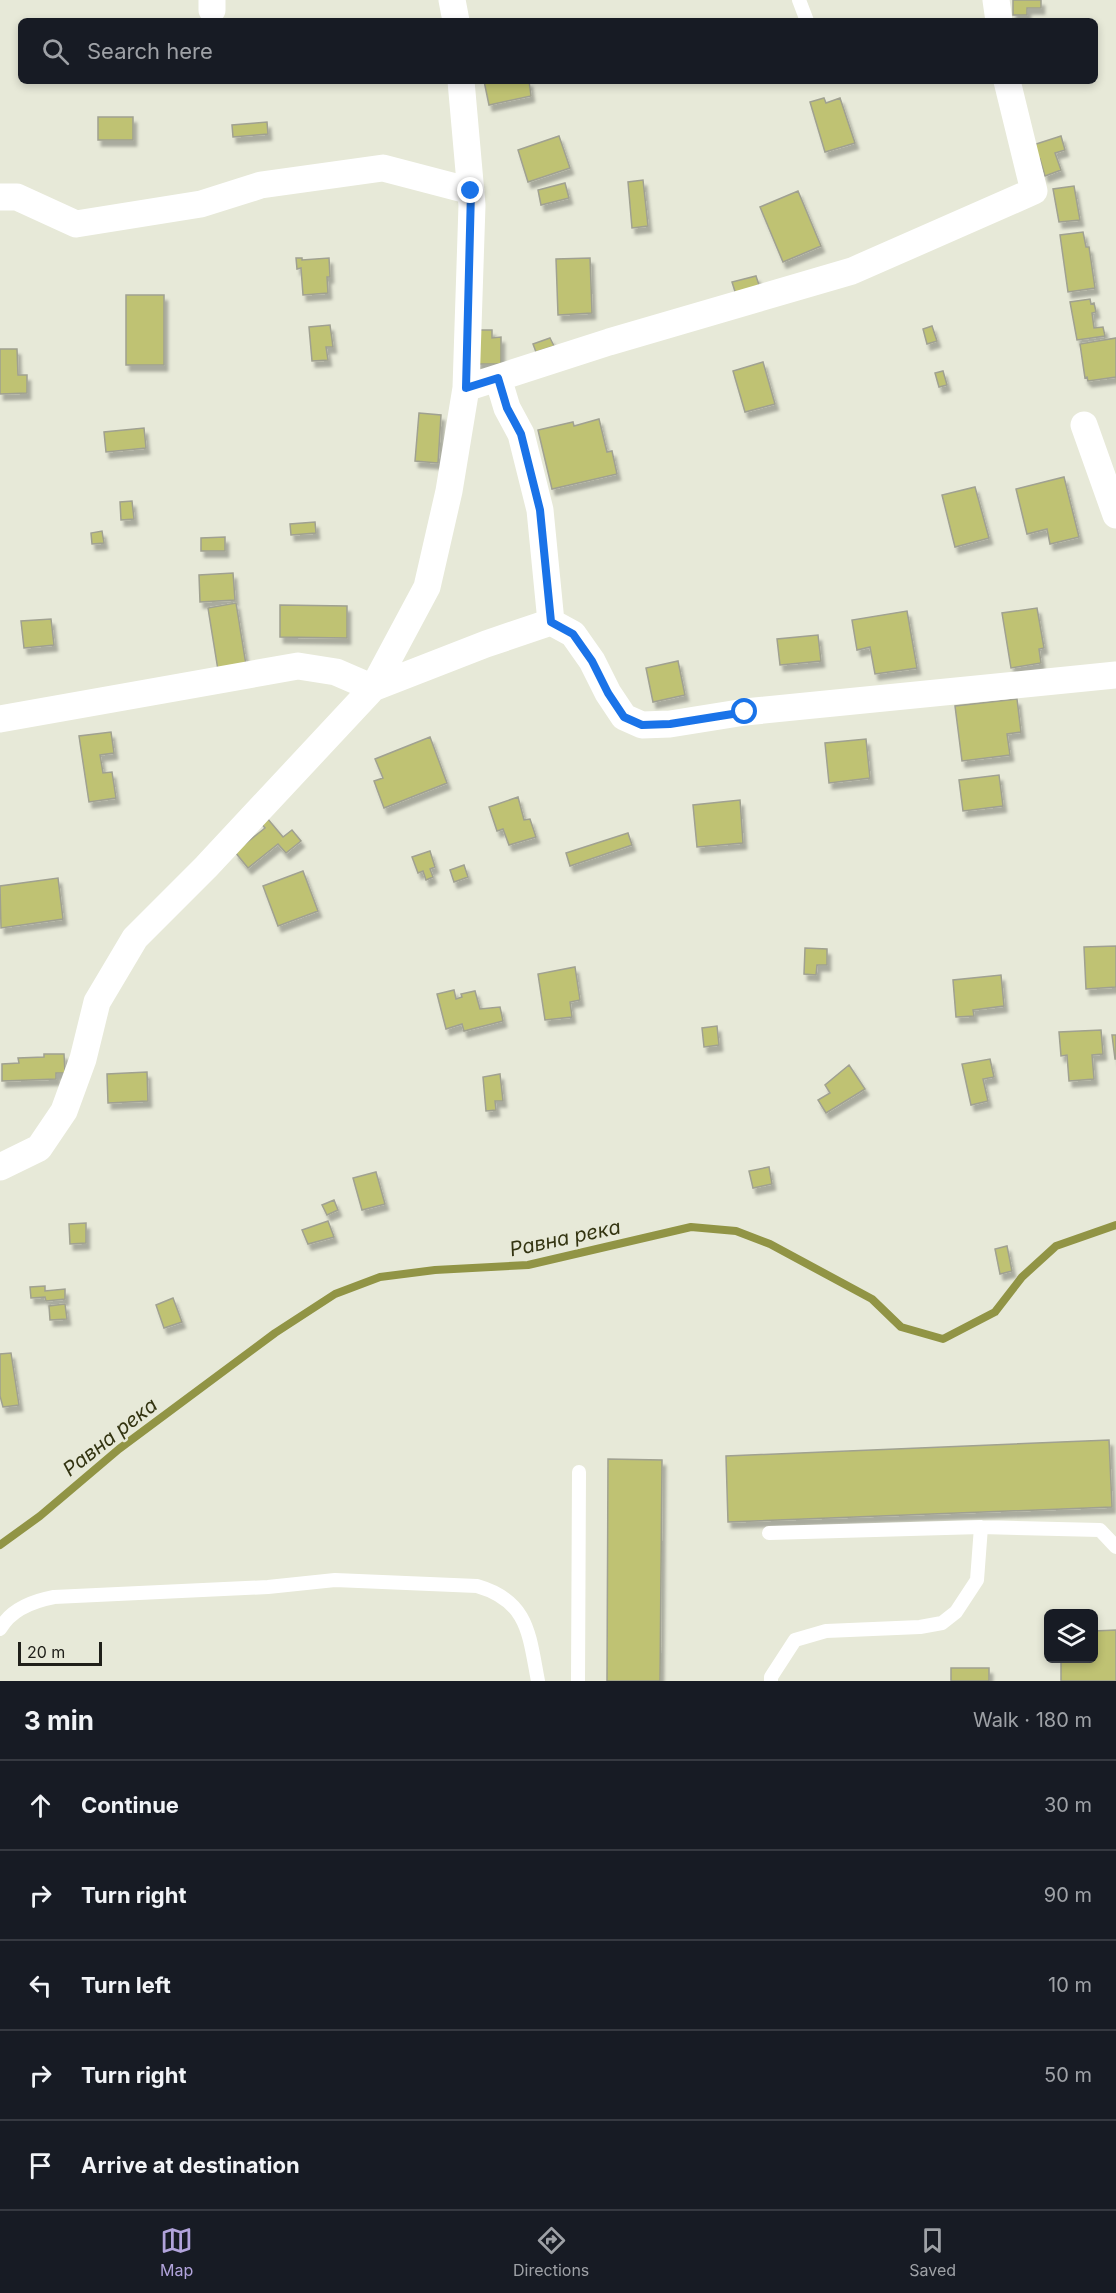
<!DOCTYPE html>
<meta charset="utf-8">
<style>
:root{--surface:#171b24;--page:#242831;--text:#f1f3f6;--muted:#9ea1a6;--line:#363941;--accent:#b1a3db}
body{margin:0;font-family:Inter,sans-serif;background:var(--page);color:var(--text)}
.controls{position:absolute;right:18px;bottom:18px;display:grid;overflow:hidden;border-radius:9px;box-shadow:0 3px 9px #0003}
.controls button{width:54px;height:54px;display:grid;place-items:center;padding:0;border:0;border-bottom:2px solid var(--line);background:var(--surface);color:var(--text);font:30px sans-serif}
.scale{position:absolute;left:18px;bottom:15px;width:84px;box-sizing:border-box;padding-left:6px;border:3px solid #20201a;border-top:0;font-size:16px;line-height:21px;white-space:nowrap;color:#20201a;-webkit-text-stroke:4px #e7e9d8;paint-order:stroke}
.stop{position:absolute;width:18px;height:18px;margin:-14px;border:4px solid #1a73e8;border-radius:50%;background:#fff}
.stop.end{background:#1a73e8;border-color:#fff;box-shadow:0 2px 6px #0008}
.list{margin:0;padding:0;list-style:none}
h2{display:flex;justify-content:space-between;align-items:center;height:78px;margin:0;padding:0 24px;font-size:26px}
h2 small{font-size:20px;font-weight:400;color:var(--muted)}
.list li{display:grid;grid-template-columns:39px 1fr auto;gap:18px;align-items:center;box-sizing:border-box;height:90px;padding:0 24px;border-top:2px solid var(--line)}
.list b{display:block;font-size:22px;white-space:nowrap}
.list em{font-size:20px;font-style:normal;color:var(--muted)}
.icon{flex:none;width:33px;height:33px;fill:none;stroke:currentColor;stroke-width:2;stroke-linecap:round;stroke-linejoin:round}
.map{position:relative;flex:none;width:1116px;height:1681px;overflow:hidden}
.search{position:absolute;background:var(--surface);box-shadow:0 3px 9px #0003;left:18px;right:18px;top:18px;height:66px;display:flex;align-items:center;gap:15px;box-sizing:border-box;padding:0 21px;border-radius:9px;color:var(--muted);font-size:22px}
.sheet{height:528px;background:var(--surface)}
nav{display:flex;justify-content:space-around;align-items:center;box-sizing:border-box;height:84px;border-top:2px solid var(--line);background:var(--surface);font-size:16px;color:var(--muted)}
nav a{display:grid;justify-items:center;gap:3px}
nav .on{color:var(--accent)}
.map>svg:first-child{display:block}
.lines{fill:none;stroke-linecap:round;stroke-linejoin:round}
.stream{stroke:#919445;stroke-width:8}
.building{fill:#bfc273;stroke:#a0a191;stroke-width:1.5;filter:url(#shadow)}
.lane{stroke:#fff;stroke-width:14}
.street{stroke:#fff;stroke-width:27}
.route{stroke:#1a73e8;stroke-width:8}
.labels{text-anchor:middle;stroke-width:5;stroke-linejoin:round;paint-order:stroke}
.water-label{font-size:20px;font-style:italic;fill:#333411;stroke:#e7e9d8}
</style>
<div class="map">
<svg width="1116" height="1681" viewBox="0 0 1116 1681">
<defs>
<filter id="shadow"><feDropShadow dx="3.5" dy="6" stdDeviation="1.5" flood-color="#0004"/></filter>
</defs>
<rect width="100%" height="100%" fill="#e7e9d8"/>
<g class="lines">
<path class="stream" d="M 0,1545 L 40,1516 L 119,1449 L 275,1333 L 335,1294 L 380,1277 L 435,1270 L 528,1265 L 691,1227 L 736,1231 L 770,1244 L 872,1299 L 901,1327 L 943,1339 L 995,1312 L 1022,1277 L 1056,1246 L 1116,1225"/>
</g>
<path class="building" d="M 1013,0 L 1041,0 L 1041,8 L 1027,8 L 1027,15 L 1013,15 Z
M 484,81 L 529,81 L 531,96 L 489,105 Z
M 824,98 L 826,103 L 840,98 L 855,143 L 825,152 L 810,102 Z
M 98,117 L 133,117 L 133,140 L 98,140 Z
M 267,122 L 268,134 L 233,137 L 232,125 Z
M 559,136 L 570,168 L 528,182 L 518,150 Z
M 1061,136 L 1065,150 L 1055,153 L 1061,170 L 1045,176 L 1040,159 L 1037,160 L 1033,145 Z
M 643,180 L 648,226 L 632,228 L 628,182 Z
M 565,183 L 569,198 L 541,205 L 538,190 Z
M 1074,186 L 1080,220 L 1059,222 L 1053,189 Z
M 798,191 L 821,246 L 783,262 L 760,207 Z
M 1083,232 L 1086,247 L 1089,247 L 1095,288 L 1068,292 L 1060,235 Z
M 296,258 L 302,258 L 302,260 L 329,258 L 330,277 L 327,277 L 328,293 L 303,295 L 301,268 L 297,269 Z
M 590,258 L 592,313 L 558,315 L 556,259 Z
M 756,276 L 762,294 L 738,301 L 732,282 Z
M 126,295 L 164,295 L 164,365 L 126,365 Z
M 1090,299 L 1091,304 L 1094,303 L 1096,312 L 1092,313 L 1094,328 L 1103,327 L 1105,336 L 1077,340 L 1070,302 Z
M 330,325 L 333,347 L 326,347 L 328,360 L 312,361 L 309,327 Z
M 932,326 L 937,341 L 927,344 L 923,329 Z
M 477,330 L 492,330 L 492,338 L 501,337 L 501,364 L 477,364 Z
M 550,338 L 554,346 L 536,352 L 533,344 Z
M 1116,338 L 1116,377 L 1088,381 L 1087,377 L 1085,378 L 1080,344 Z
M 0,349 L 17,349 L 18,375 L 27,375 L 27,393 L 0,394 Z
M 763,362 L 775,404 L 745,412 L 733,371 Z
M 943,371 L 947,385 L 939,387 L 935,373 Z
M 419,413 L 441,415 L 438,463 L 415,461 Z
M 599,419 L 607,452 L 612,451 L 617,474 L 552,489 L 538,430 L 573,422 L 574,426 Z
M 144,428 L 146,448 L 106,452 L 104,432 Z
M 1064,477 L 1079,537 L 1050,544 L 1047,529 L 1027,534 L 1016,489 Z
M 975,487 L 989,538 L 955,547 L 942,495 Z
M 132,501 L 134,519 L 121,520 L 120,502 Z
M 315,522 L 316,533 L 291,535 L 290,524 Z
M 102,531 L 104,543 L 92,544 L 91,533 Z
M 225,537 L 225,551 L 201,551 L 201,538 Z
M 233,573 L 235,600 L 200,602 L 199,575 Z
M 236,603 L 246,665 L 218,670 L 208,608 Z
M 280,605 L 347,606 L 347,638 L 280,637 Z
M 1037,608 L 1044,648 L 1039,649 L 1041,663 L 1011,668 L 1002,613 Z
M 907,611 L 917,668 L 875,674 L 870,647 L 857,650 L 852,620 Z
M 51,619 L 54,645 L 24,648 L 21,621 Z
M 818,635 L 821,661 L 780,665 L 777,639 Z
M 678,661 L 685,695 L 653,702 L 646,668 Z
M 1017,699 L 1021,732 L 1007,734 L 1010,755 L 962,761 L 955,706 Z
M 111,732 L 114,753 L 100,755 L 103,773 L 112,772 L 116,798 L 89,802 L 79,736 Z
M 430,737 L 447,783 L 384,808 L 374,781 L 383,778 L 375,759 Z
M 866,739 L 870,778 L 829,783 L 825,743 Z
M 999,775 L 1003,806 L 963,811 L 959,780 Z
M 518,797 L 524,820 L 530,819 L 536,837 L 509,845 L 503,829 L 497,831 L 489,807 Z
M 740,800 L 743,843 L 697,847 L 693,805 Z
M 267,818 L 283,837 L 292,830 L 301,841 L 286,853 L 278,844 L 248,868 L 235,852 L 265,828 L 261,823 Z
M 628,833 L 632,845 L 570,866 L 566,853 Z
M 430,851 L 435,867 L 430,869 L 433,877 L 426,880 L 423,871 L 418,873 L 412,857 Z
M 464,865 L 468,877 L 454,882 L 450,870 Z
M 303,871 L 318,911 L 278,926 L 263,886 Z
M 58,878 L 63,919 L 1,928 L 0,886 Z
M 1116,946 L 1116,987 L 1086,989 L 1084,947 Z
M 805,948 L 827,949 L 827,965 L 817,965 L 816,975 L 804,974 Z
M 575,967 L 580,1000 L 570,1002 L 572,1017 L 545,1020 L 538,974 Z
M 1001,975 L 1004,1006 L 973,1010 L 974,1016 L 956,1017 L 953,980 Z
M 454,990 L 456,999 L 462,997 L 461,994 L 475,991 L 480,1009 L 500,1007 L 503,1021 L 464,1031 L 462,1024 L 446,1029 L 437,994 Z
M 717,1026 L 719,1045 L 704,1047 L 702,1028 Z
M 1101,1030 L 1103,1054 L 1092,1055 L 1094,1079 L 1069,1081 L 1067,1055 L 1061,1056 L 1059,1032 Z
M 1112,1035 L 1116,1035 L 1116,1059 L 1115,1059 Z
M 44,1054 L 64,1054 L 65,1073 L 56,1073 L 56,1079 L 2,1081 L 2,1064 L 19,1063 L 18,1058 L 44,1057 Z
M 990,1059 L 994,1077 L 983,1079 L 988,1101 L 971,1105 L 962,1064 Z
M 849,1065 L 865,1089 L 826,1113 L 818,1100 L 830,1093 L 825,1085 Z
M 147,1072 L 148,1101 L 108,1103 L 107,1074 Z
M 500,1074 L 503,1101 L 495,1101 L 496,1110 L 486,1111 L 483,1077 Z
M 769,1167 L 772,1184 L 753,1188 L 749,1171 Z
M 376,1172 L 385,1204 L 362,1210 L 353,1178 Z
M 334,1200 L 338,1210 L 327,1215 L 322,1205 Z
M 328,1221 L 334,1237 L 308,1244 L 302,1230 Z
M 86,1223 L 86,1243 L 70,1244 L 69,1224 Z
M 1007,1246 L 1012,1271 L 1000,1274 L 995,1249 Z
M 45,1286 L 45,1291 L 65,1289 L 65,1299 L 46,1301 L 45,1297 L 31,1298 L 30,1287 Z
M 173,1298 L 182,1322 L 164,1328 L 156,1305 Z
M 65,1304 L 67,1319 L 50,1320 L 49,1306 Z
M 11,1353 L 19,1405 L 3,1407 L 0,1396 L 0,1354 Z
M 1109,1440 L 1112,1507 L 728,1522 L 726,1456 Z
M 608,1459 L 662,1460 L 660,1681 L 607,1681 Z
M 1116,1630 L 1116,1681 L 1061,1681 L 1061,1658 L 1094,1658 L 1094,1631 Z
M 951,1668 L 989,1668 L 989,1681 L 951,1681 Z"/>
<g class="lines">
<path class="lane" d="M 799,0 L 807,21
M 769,1533 L 981,1527 L 1100,1530 L 1116,1547
M 0,1629 C 11,1609 33,1601 54,1597 L 268,1587 L 335,1580 L 477,1586 C 529,1601 529,1635 538,1681
M 578,1681 L 579,1472
M 771,1681 L 771,1677 L 795,1640 L 826,1631 L 920,1627 L 942,1623 L 956,1612 L 977,1580 L 981,1527"/>
<path class="street" d="M 212,0 L 212,10
M 452,0 L 456,21
M 996,0 L 999,21
M 0,197 L 17,197 L 76,224 L 201,204 L 261,185 L 383,168 L 471,191
M 498,378 L 507,408 L 521,434 L 540,510 L 551,622
M 466,388 L 609,342 L 852,271 L 1034,191 L 1007,81
M 1084,425 L 1116,515
M 0,719 L 298,666 L 336,672 L 373,688 L 486,644 L 551,622 L 573,634 L 592,661 L 608,693 L 624,717 L 642,725 L 670,724 L 745,712 L 1116,675
M 0,1167 L 39,1148 L 64,1111 L 83,1059 L 97,1002 L 135,938 L 206,867 L 373,688 L 427,587 L 449,491 L 466,388 L 472,205 L 461,81"/>
</g>
<g class="lines">
<path class="route" d="M 471,191 L 466,388 L 498,378 L 507,408 L 521,434 L 540,510 L 551,622 L 573,634 L 592,661 L 608,693 L 624,717 L 642,725 L 670,724 L 745,712"/>
</g>
<g class="labels">
<g class="water-label">
<text transform="translate(565 1238) rotate(-12)" y="7">Равна река</text>
<text transform="translate(110 1437) rotate(-38)" y="7">Равна река</text>
</g>
</g>
</svg>
<div class="controls">
<button><svg class="icon" aria-label="layers" viewBox="0 0 24 24"><path d="M12 4l9 5-9 5-9-5zM3 14l9 5 9-5"/></svg></button>
</div>
<div class="scale">20 m</div>
<div class="stop" style="left:745px;top:712px"></div>
<div class="stop end" style="left:471px;top:191px"></div>
<div class="search"><svg class="icon" aria-label="search" viewBox="0 0 24 24"><circle cx="10" cy="10" r="6"/><path d="M15 15l6 6"/></svg>Search here</div>
</div>
<section class="sheet">
<h2>3 min<small>Walk · 180 m</small></h2>
<ul class="list">
<li><svg class="icon" aria-label="ahead" viewBox="0 0 24 24"><path d="M12 20V5M6 11l6-6 6 6"/></svg><div><b>Continue</b></div><em>30 m</em></li>
<li><svg class="icon" aria-label="right" viewBox="0 0 24 24"><path d="M7 20v-9h11M14 6l5 5-5 5"/></svg><div><b>Turn right</b></div><em>90 m</em></li>
<li><svg class="icon" aria-label="left" viewBox="0 0 24 24"><path d="M17 20v-9H6M10 6l-5 5 5 5"/></svg><div><b>Turn left</b></div><em>10 m</em></li>
<li><svg class="icon" aria-label="right" viewBox="0 0 24 24"><path d="M7 20v-9h11M14 6l5 5-5 5"/></svg><div><b>Turn right</b></div><em>50 m</em></li>
<li><svg class="icon" aria-label="arrive" viewBox="0 0 24 24"><path d="M6 21V4h12l-3 4 3 4H6"/></svg><div><b>Arrive at destination</b></div></li>
</ul>
</section>
<nav>
<a class="on"><svg class="icon" aria-label="map" viewBox="0 0 24 24"><path d="M3 6l6-2 6 2 6-2v14l-6 2-6-2-6 2zM9 4v14M15 6v14"/></svg>Map</a>
<a><svg class="icon" aria-label="directions" viewBox="0 0 24 24"><path d="M12 3l9 9-9 9-9-9zM9 14v-3h6M13 9l2 2-2 2"/></svg>Directions</a>
<a><svg class="icon" aria-label="saved" viewBox="0 0 24 24"><path d="M7 4h10v16l-5-4-5 4z"/></svg>Saved</a>
</nav>
